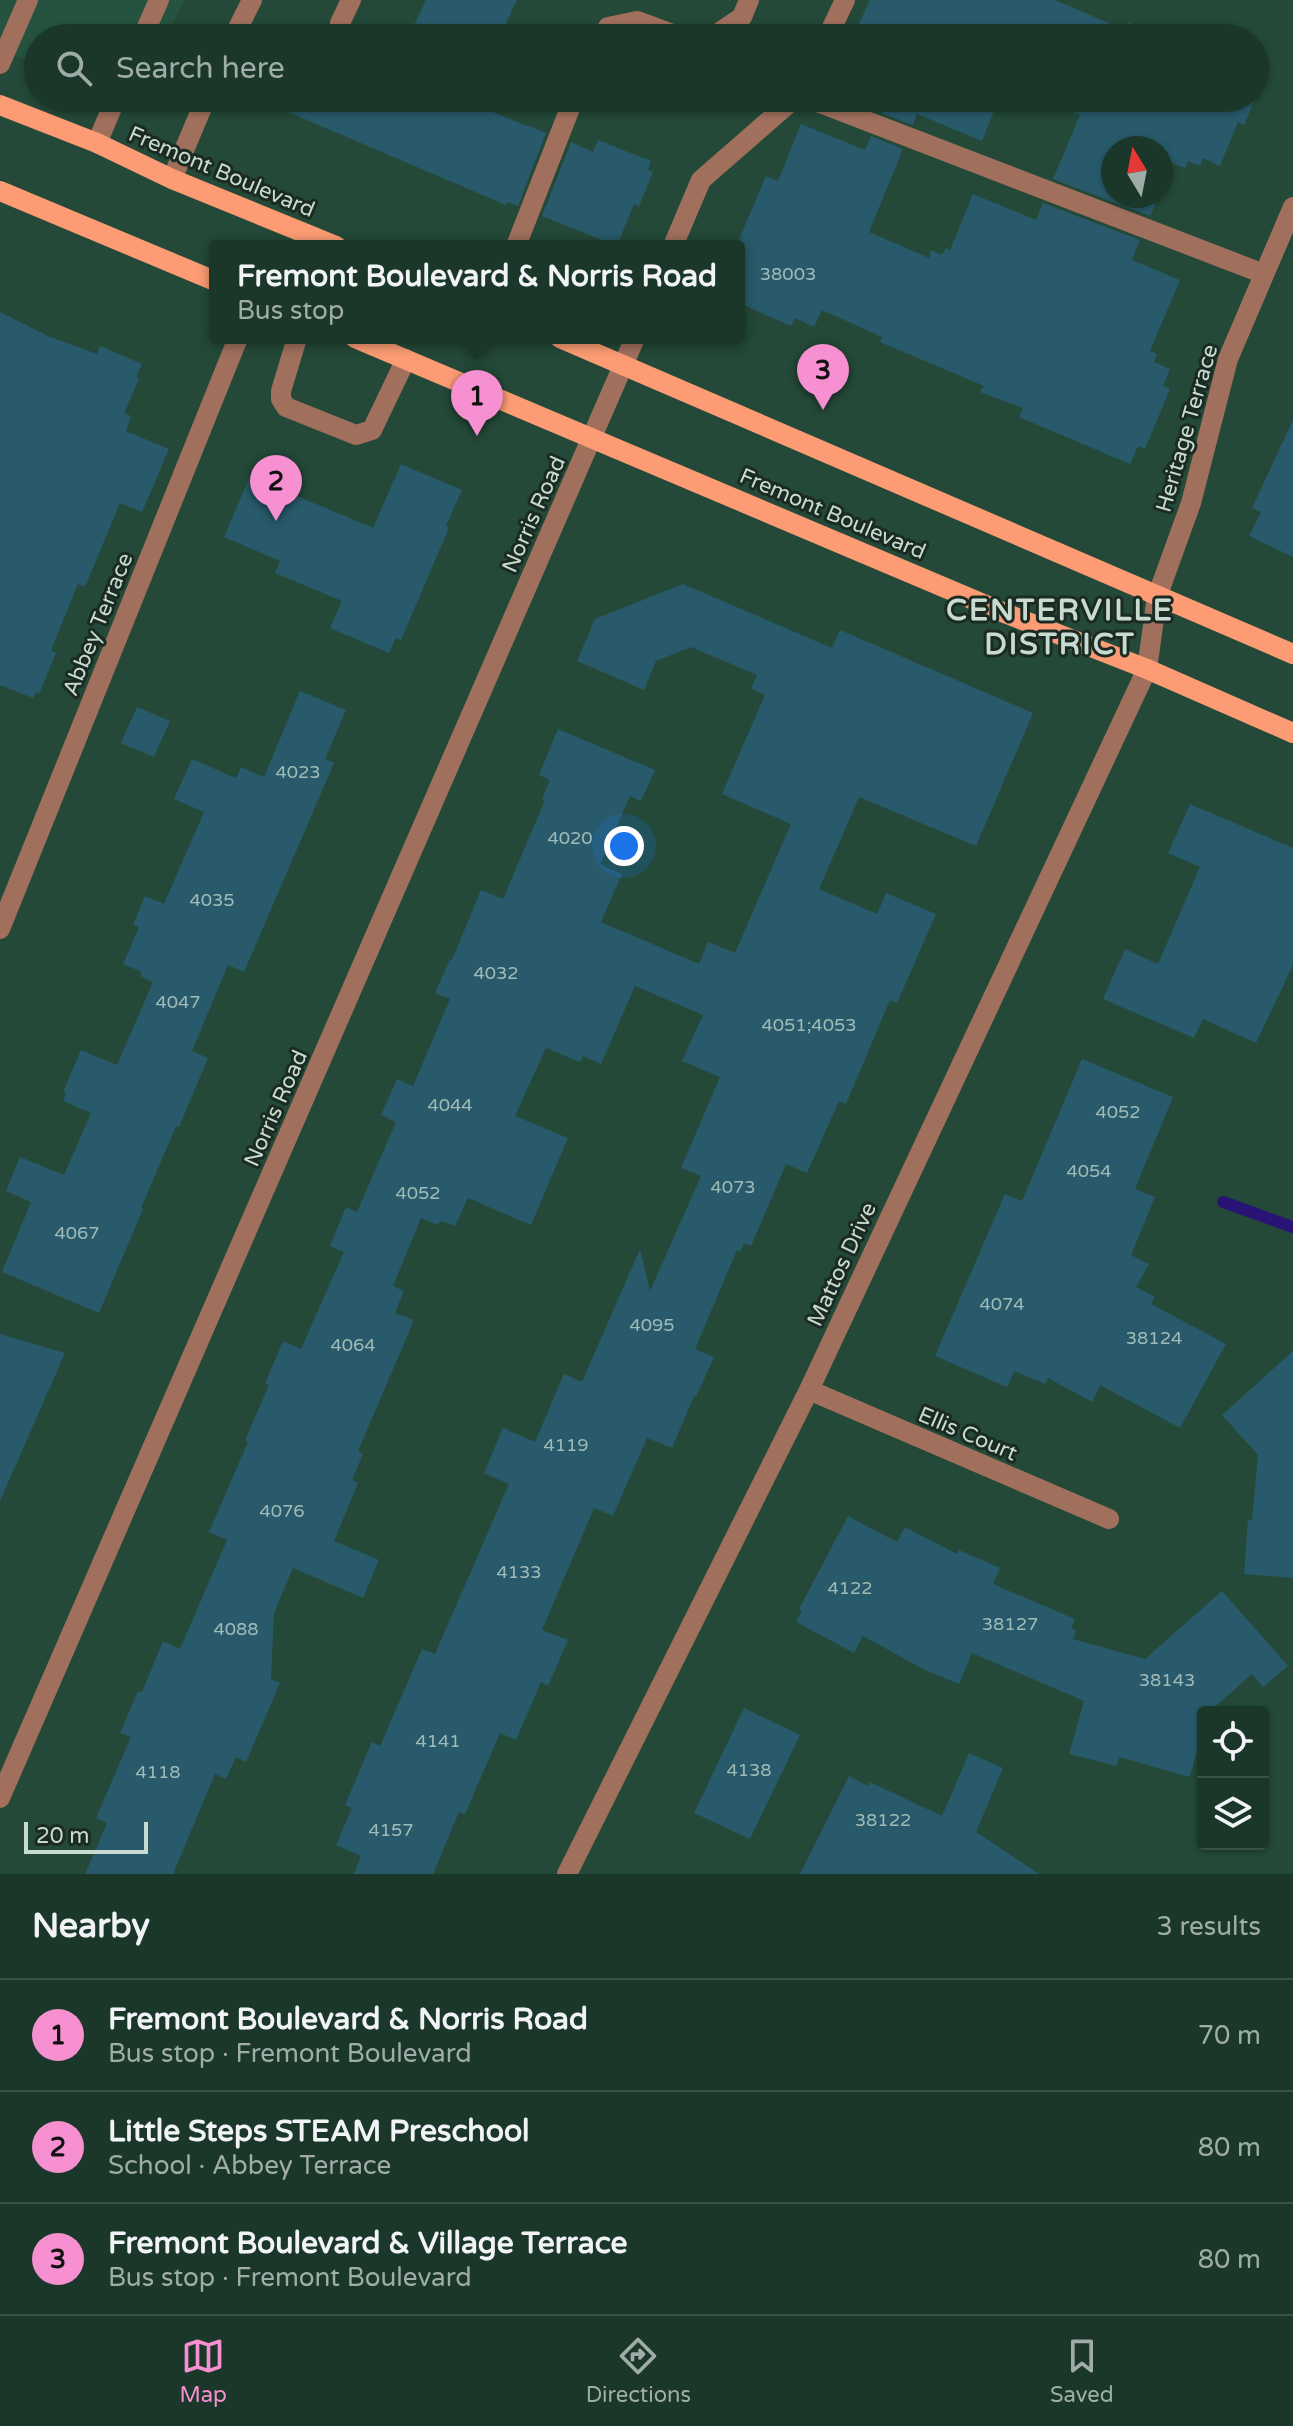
<!DOCTYPE html>
<meta charset="utf-8">
<style>
:root{--surface:#1b372a;--page:#284236;--text:#f1f3f6;--muted:#a0aca8;--line:#395147;--accent:#f690d0}
body{margin:0;font-family:"Varela Round",sans-serif;background:var(--page);color:var(--text)}
.controls{position:absolute;right:24px;bottom:24px;display:grid;overflow:hidden;border-radius:8px;box-shadow:0 2px 6px #0004}
.controls button{width:72px;height:72px;display:grid;place-items:center;padding:0;border:0;border-bottom:2px solid var(--line);background:var(--surface);color:var(--text);font:40px sans-serif}
.compass{position:absolute;left:1101px;top:136px;width:72px;height:72px;border-radius:50%;background:var(--surface);box-shadow:0 2px 6px #0004;rotate:350deg}
.scale{position:absolute;left:24px;bottom:20px;width:124px;box-sizing:border-box;padding-left:8px;border:4px solid #c7dbd0;border-top:0;font-size:22px;line-height:28px;white-space:nowrap;color:#c7dbd0;-webkit-text-stroke:6px #1b2b23;paint-order:stroke}
.you{position:absolute;left:624px;top:846px;width:28px;height:28px;margin:-20px;border:6px solid #fff;border-radius:50%;background:#1a73e8;box-shadow:0 0 0 12px #1a73e833}
.badge{display:grid;place-items:center;width:52px;height:52px;border-radius:50%;background:var(--accent);color:#111;font-size:26px;font-weight:700}
.pin{position:absolute;translate:-50% -66px;filter:drop-shadow(0 2px 4px #0008)}
.pin::after{content:'';position:absolute;top:42px;width:28px;height:24px;background:inherit;clip-path:polygon(0 0,100% 0,50% 100%)}
.popup{position:absolute;left:209px;top:240px;width:536px;height:104px;box-sizing:border-box;display:grid;place-content:center;border-radius:8px;background:var(--surface);filter:drop-shadow(0 2px 6px #0005);font-size:26px;white-space:nowrap;color:var(--muted)}
.popup b{font-size:30px;color:var(--text)}
.popup::after{content:'';position:absolute;left:50%;top:100%;margin-left:-16px;border:16px solid transparent;border-top-color:var(--surface)}
.list{margin:0;padding:0;list-style:none}
h2{display:flex;justify-content:space-between;align-items:center;height:104px;margin:0;padding:0 32px;font-size:34px}
h2 small{font-size:26px;font-weight:400;color:var(--muted)}
.list li{display:grid;grid-template-columns:52px 1fr auto;gap:24px;align-items:center;box-sizing:border-box;height:112px;padding:0 32px;border-top:2px solid var(--line)}
.list b{display:block;font-size:30px;white-space:nowrap}
.list p{margin:0;font-size:26px;white-space:nowrap;color:var(--muted)}
.list em{font-size:26px;font-style:normal;color:var(--muted)}
.icon{flex:none;width:44px;height:44px;fill:none;stroke:currentColor;stroke-width:2;stroke-linecap:round;stroke-linejoin:round}
.map{position:relative;flex:none;width:1293px;height:1874px;overflow:hidden}
.search{position:absolute;background:var(--surface);box-shadow:0 2px 6px #0004;left:24px;right:24px;top:24px;height:88px;display:flex;align-items:center;gap:20px;box-sizing:border-box;padding:0 28px;border-radius:44px;color:var(--muted);font-size:30px}
.sheet{height:440px;background:var(--surface)}
nav{display:flex;justify-content:space-around;align-items:center;box-sizing:border-box;height:112px;border-top:2px solid var(--line);background:var(--surface);font-size:22px;color:var(--muted)}
nav a{display:grid;justify-items:center;gap:4px}
nav .on{color:var(--accent)}
.map>svg:first-child{display:block}
.built{fill:#25533f}
.lines{fill:none;stroke-linecap:round;stroke-linejoin:round}
.stream{stroke:#291374;stroke-width:12}
.building{fill:#285a6b}
.minor{stroke:#a0705d;stroke-width:20}
.major{stroke:#fd9c74;stroke-width:20}
.labels{text-anchor:middle;stroke-width:6;stroke-linejoin:round;paint-order:stroke}
.number-label{font-size:18px;fill:#9fbbb7}
.street-label{font-size:22px;fill:#c7dbd0;stroke:#1b2b23}
.district-label{font-size:30px;font-weight:bold;letter-spacing:2px;fill:#c7dbd0;stroke:#1b2b23}
</style>
<div class="map">
<svg width="1293" height="1874" viewBox="0 0 1293 1874">
<rect width="100%" height="100%" fill="#244938"/>
<path class="built" d="M 0,0 L 184,0 L 166,38 L 38,38 L 38,65 L 0,49 Z"/>
<g class="lines">
<path class="stream" d="M 1223,1202 L 1293,1227"/>
</g>
<path class="building" d="M 426,0 L 517,0 L 499,38 L 408,38 Z
M 870,0 L 1055,0 L 1125,30 L 1128,22 L 1165,38 L 879,38 L 857,28 Z
M 1255,77 L 1263,80 L 1244,125 L 1238,122 L 1220,166 L 1203,158 L 1200,166 L 1188,161 L 1185,168 L 1172,163 L 1161,190 L 1161,148 L 1113,148 L 1113,196 L 1159,196 L 1150,216 L 1053,179 L 1080,115 L 1063,108 L 1068,98 L 1255,98 Z
M 246,98 L 460,98 L 526,126 L 527,125 L 546,133 L 518,206 L 507,202 L 506,205 L 260,100 L 259,104 Z
M 880,98 L 994,98 L 991,106 L 995,108 L 982,141 L 917,114 L 913,125 L 881,113 L 886,101 Z
M 801,124 L 865,150 L 871,136 L 903,149 L 869,232 L 929,258 L 931,250 L 942,255 L 946,248 L 950,250 L 973,194 L 1036,220 L 1043,203 L 1140,240 L 1132,260 L 1180,280 L 1150,351 L 1157,354 L 1154,362 L 1170,369 L 1163,386 L 1170,389 L 1145,449 L 1138,446 L 1130,464 L 1019,417 L 1023,408 L 980,392 L 984,386 L 880,342 L 882,337 L 822,310 L 814,327 L 795,318 L 791,326 L 739,303 L 739,239 L 766,176 L 778,181 Z
M 598,140 L 651,161 L 648,170 L 653,172 L 639,206 L 634,204 L 617,246 L 542,216 L 571,142 L 593,152 Z
M 0,312 L 50,337 L 97,354 L 100,346 L 142,364 L 136,377 L 139,379 L 124,413 L 131,416 L 126,431 L 169,449 L 142,512 L 120,503 L 85,587 L 78,584 L 51,650 L 56,653 L 39,694 L 36,692 L 33,698 L 0,685 Z
M 1293,420 L 1293,557 L 1249,536 L 1261,512 L 1252,508 Z
M 401,464 L 462,490 L 446,526 L 449,528 L 401,640 L 396,638 L 389,653 L 330,628 L 342,601 L 275,573 L 280,561 L 224,537 L 250,476 L 373,528 Z
M 683,584 L 832,648 L 840,630 L 1033,713 L 976,846 L 859,797 L 819,889 L 877,914 L 886,893 L 936,914 L 897,1003 L 890,1000 L 846,1104 L 839,1101 L 807,1173 L 786,1164 L 751,1246 L 744,1243 L 740,1252 L 737,1250 L 695,1349 L 714,1357 L 696,1397 L 694,1396 L 672,1448 L 647,1438 L 613,1516 L 594,1508 L 542,1630 L 568,1640 L 548,1686 L 541,1682 L 516,1740 L 500,1733 L 465,1814 L 459,1812 L 433,1874 L 354,1874 L 361,1856 L 336,1845 L 352,1808 L 345,1805 L 372,1742 L 380,1746 L 422,1649 L 435,1654 L 509,1484 L 484,1473 L 503,1428 L 535,1442 L 564,1374 L 582,1382 L 640,1249 L 650,1291 L 701,1176 L 681,1168 L 720,1077 L 682,1061 L 703,1015 L 635,986 L 601,1064 L 583,1056 L 580,1062 L 546,1048 L 515,1116 L 568,1138 L 531,1225 L 468,1198 L 455,1226 L 441,1221 L 438,1225 L 421,1218 L 393,1286 L 404,1291 L 395,1313 L 414,1320 L 358,1451 L 363,1454 L 352,1480 L 358,1483 L 334,1541 L 379,1560 L 363,1598 L 293,1568 L 274,1613 L 271,1679 L 280,1683 L 246,1762 L 236,1757 L 226,1779 L 215,1774 L 173,1874 L 85,1874 L 107,1823 L 96,1818 L 131,1737 L 120,1733 L 138,1691 L 142,1692 L 163,1641 L 180,1649 L 227,1540 L 209,1532 L 248,1442 L 245,1440 L 269,1385 L 265,1384 L 283,1341 L 301,1349 L 344,1252 L 330,1246 L 346,1207 L 357,1212 L 396,1122 L 381,1115 L 397,1079 L 413,1086 L 450,999 L 435,993 L 450,959 L 452,960 L 481,890 L 503,899 L 545,800 L 542,799 L 550,780 L 539,775 L 558,729 L 655,770 L 641,801 L 630,796 L 600,864 L 622,874 L 601,922 L 699,964 L 708,942 L 735,953 L 791,824 L 722,794 L 765,695 L 751,688 L 757,675 L 691,647 L 656,661 L 644,690 L 577,661 L 595,619 Z
M 300,691 L 346,710 L 325,759 L 334,763 L 244,972 L 228,965 L 192,1051 L 208,1058 L 179,1127 L 176,1126 L 141,1208 L 143,1209 L 99,1313 L 2,1272 L 31,1202 L 6,1191 L 20,1157 L 64,1175 L 91,1113 L 63,1101 L 66,1093 L 63,1092 L 81,1050 L 117,1065 L 153,982 L 140,976 L 142,972 L 123,964 L 139,927 L 133,925 L 145,896 L 164,904 L 204,812 L 174,799 L 192,759 L 236,778 L 241,767 L 264,777 Z
M 137,707 L 170,721 L 154,757 L 121,743 Z
M 1190,804 L 1293,848 L 1293,965 L 1256,1043 L 1203,1019 L 1194,1038 L 1103,999 L 1125,949 L 1158,964 L 1200,867 L 1168,853 Z
M 1082,1059 L 1173,1097 L 1135,1189 L 1155,1197 L 1131,1255 L 1149,1264 L 1136,1287 L 1155,1297 L 1151,1304 L 1226,1344 L 1180,1428 L 1100,1385 L 1092,1402 L 1048,1378 L 1045,1384 L 1014,1371 L 1007,1387 L 935,1356 L 1005,1194 L 1022,1201 Z
M 0,1334 L 65,1353 L 0,1501 Z
M 1293,1351 L 1293,1578 L 1244,1574 L 1248,1520 L 1252,1520 L 1258,1455 L 1222,1415 Z
M 848,1516 L 897,1542 L 905,1527 L 957,1554 L 959,1550 L 1000,1568 L 993,1584 L 1075,1619 L 1071,1628 L 1076,1630 L 1073,1639 L 1145,1659 L 1222,1591 L 1288,1666 L 1263,1687 L 1252,1674 L 1209,1712 L 1203,1712 L 1203,1729 L 1190,1777 L 1119,1757 L 1117,1766 L 1069,1754 L 1084,1701 L 972,1653 L 959,1684 L 925,1670 L 863,1636 L 854,1653 L 796,1622 L 802,1610 L 799,1609 Z
M 744,1708 L 800,1735 L 750,1839 L 694,1813 Z
M 969,1753 L 1003,1768 L 976,1832 L 1039,1874 L 800,1874 L 849,1776 L 868,1786 L 870,1782 L 942,1816 Z"/>
<g class="lines">
<path class="minor" d="M 340,23 L 351,0
M 142,38 L 159,0
M 233,38 L 252,0
M 602,38 L 608,27 L 637,21 L 683,38
M 711,38 L 742,17 L 749,0
M 827,38 L 845,0
M 0,64 L 28,0
M 807,98 L 1264,274
M 97,143 L 116,98
M 172,179 L 206,98
M 516,246 L 574,98
M 673,246 L 701,180 L 795,98
M 297,338 L 281,391 L 281,399 L 286,407 L 356,435 L 372,430 L 406,359
M 0,929 L 238,338
M 809,1390 L 1109,1519
M 0,1798 L 635,338
M 567,1874 L 809,1390 L 1147,669 L 1157,597 L 1191,503 L 1228,359 L 1293,207"/>
<path class="major" d="M 0,105 L 97,143 L 172,179 L 336,246
M 0,191 L 215,281
M 355,338 L 1007,614 L 1147,669 L 1293,733
M 560,338 L 1293,654"/>
</g>
<g class="labels">
<g class="number-label">
<text x="788" y="280">38003</text>
<text x="298" y="778">4023</text>
<text x="570" y="844">4020</text>
<text x="212" y="906">4035</text>
<text x="496" y="979">4032</text>
<text x="178" y="1008">4047</text>
<text x="809" y="1031">4051;4053</text>
<text x="450" y="1111">4044</text>
<text x="1118" y="1118">4052</text>
<text x="1089" y="1177">4054</text>
<text x="733" y="1193">4073</text>
<text x="418" y="1199">4052</text>
<text x="77" y="1239">4067</text>
<text x="1002" y="1310">4074</text>
<text x="652" y="1331">4095</text>
<text x="1154" y="1344">38124</text>
<text x="353" y="1351">4064</text>
<text x="566" y="1451">4119</text>
<text x="282" y="1517">4076</text>
<text x="519" y="1578">4133</text>
<text x="850" y="1594">4122</text>
<text x="1010" y="1630">38127</text>
<text x="236" y="1635">4088</text>
<text x="1167" y="1686">38143</text>
<text x="438" y="1747">4141</text>
<text x="749" y="1776">4138</text>
<text x="158" y="1778">4118</text>
<text x="883" y="1826">38122</text>
<text x="391" y="1836">4157</text>
</g>
<g class="street-label">
<text transform="translate(222 171) rotate(23)" y="8">Fremont Boulevard</text>
<text transform="translate(1186 428) rotate(-74)" y="8">Heritage Terrace</text>
<text transform="translate(833 513) rotate(23)" y="8">Fremont Boulevard</text>
<text transform="translate(533 514) rotate(-66)" y="8">Norris Road</text>
<text transform="translate(97 624) rotate(-68)" y="8">Abbey Terrace</text>
<text transform="translate(275 1108) rotate(-66)" y="8">Norris Road</text>
<text transform="translate(841 1264) rotate(-65)" y="8">Mattos Drive</text>
<text transform="translate(968 1433) rotate(23)" y="8">Ellis Court</text>
</g>
<g class="district-label">
<text x="1060" y="620">CENTERVILLE<tspan x="1060" dy="34">DISTRICT</tspan></text>
</g>
</g>
</svg>
<div class="controls">
<button><svg class="icon" aria-label="locate" viewBox="0 0 24 24"><circle cx="12" cy="12" r="6"/><path d="M12 2v4M12 18v4M2 12h4M18 12h4"/></svg></button>
<button><svg class="icon" aria-label="layers" viewBox="0 0 24 24"><path d="M12 4l9 5-9 5-9-5zM3 14l9 5 9-5"/></svg></button>
</div>
<svg class="compass" viewBox="-18 -18 36 36"><path d="M0-13l5 13h-10z" fill="#e53935"/><path d="M0 13l5-13h-10z" fill="#a0aca8"/></svg>
<div class="scale">20 m</div>
<div class="you"></div>
<div class="pin badge" style="left:477px;top:436px">1</div>
<div class="popup"><b>Fremont Boulevard &amp; Norris Road</b>Bus stop</div>
<div class="pin badge" style="left:276px;top:521px">2</div>
<div class="pin badge" style="left:823px;top:410px">3</div>
<div class="search"><svg class="icon" aria-label="search" viewBox="0 0 24 24"><circle cx="10" cy="10" r="6"/><path d="M15 15l6 6"/></svg>Search here</div>
</div>
<section class="sheet">
<h2>Nearby<small>3 results</small></h2>
<ul class="list">
<li><span class="badge">1</span><div><b>Fremont Boulevard &amp; Norris Road</b><p>Bus stop · Fremont Boulevard</p></div><em>70 m</em></li>
<li><span class="badge">2</span><div><b>Little Steps STEAM Preschool</b><p>School · Abbey Terrace</p></div><em>80 m</em></li>
<li><span class="badge">3</span><div><b>Fremont Boulevard &amp; Village Terrace</b><p>Bus stop · Fremont Boulevard</p></div><em>80 m</em></li>
</ul>
</section>
<nav>
<a class="on"><svg class="icon" aria-label="map" viewBox="0 0 24 24"><path d="M3 6l6-2 6 2 6-2v14l-6 2-6-2-6 2zM9 4v14M15 6v14"/></svg>Map</a>
<a><svg class="icon" aria-label="directions" viewBox="0 0 24 24"><path d="M12 3l9 9-9 9-9-9zM9 14v-3h6M13 9l2 2-2 2"/></svg>Directions</a>
<a><svg class="icon" aria-label="saved" viewBox="0 0 24 24"><path d="M7 4h10v16l-5-4-5 4z"/></svg>Saved</a>
</nav>
